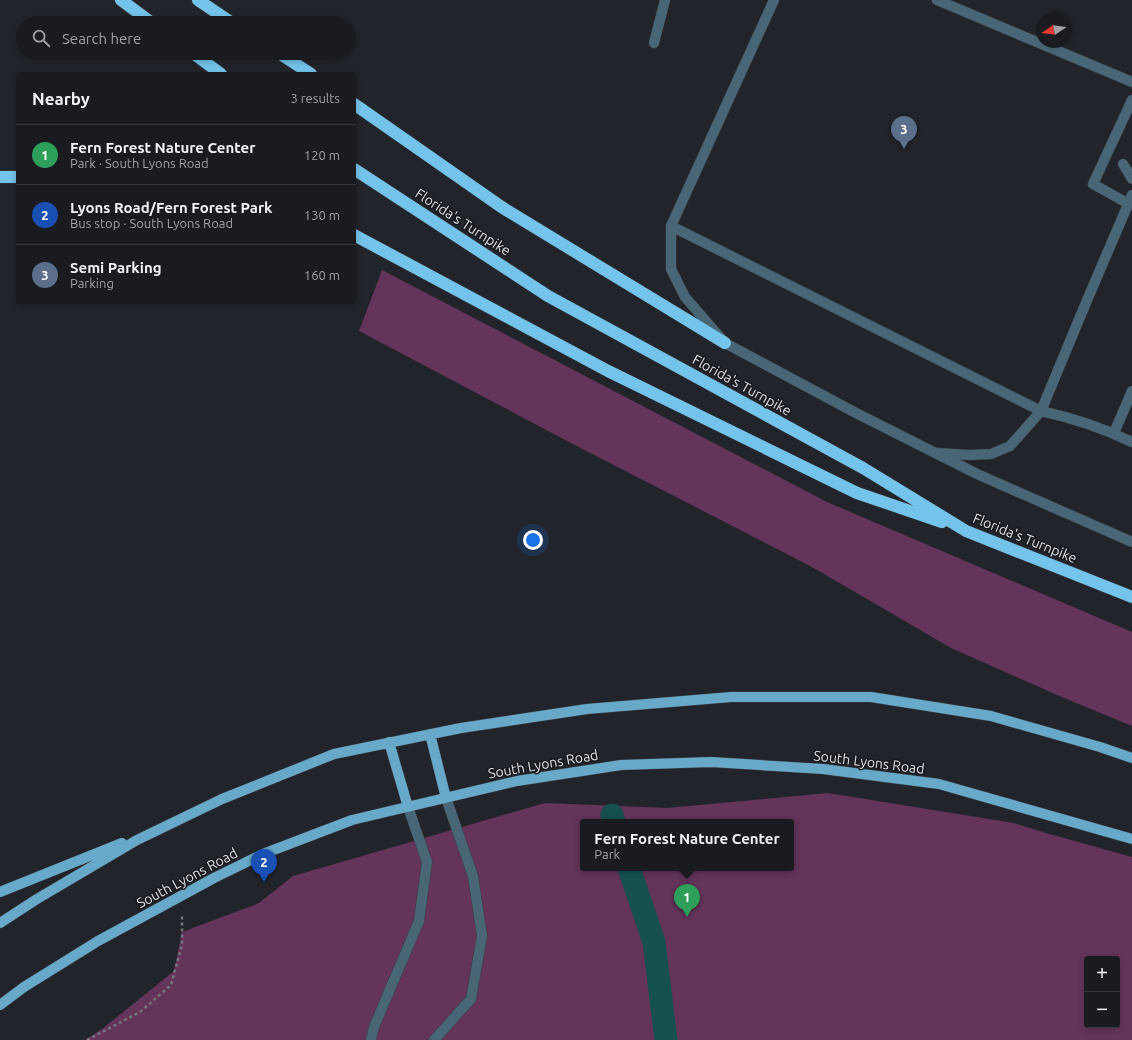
<!DOCTYPE html>
<meta charset="utf-8">
<style>
:root{--surface:#191b20;--page:#26282d;--text:#f1f3f6;--muted:#9fa1a5;--line:#37393e;--accent:#e9ab37}
body{margin:0;font-family:Ubuntu,sans-serif;background:var(--page);color:var(--text)}
.controls{position:absolute;right:12px;bottom:12px;display:grid;overflow:hidden;border-radius:4px;box-shadow:0 2px 6px #0003}
.controls button{width:36px;height:36px;display:grid;place-items:center;padding:0;border:0;border-bottom:1px solid var(--line);background:var(--surface);color:var(--text);font:20px sans-serif}
.compass{position:absolute;left:1036px;top:12px;width:36px;height:36px;border-radius:50%;background:var(--surface);box-shadow:0 2px 6px #0003;rotate:257deg}
.you{position:absolute;left:533px;top:540px;width:14px;height:14px;margin:-10px;border:3px solid #fff;border-radius:50%;background:#1a73e8;box-shadow:0 0 0 6px #1a73e833}
.badge{display:grid;place-items:center;width:26px;height:26px;border-radius:50%;background:var(--accent);color:#fff;font-size:13px;font-weight:700}
.pin{position:absolute;translate:-50% -33px;filter:drop-shadow(0 1px 2px #0008)}
.pin::after{content:'';position:absolute;top:21px;width:14px;height:12px;background:inherit;clip-path:polygon(0 0,100% 0,50% 100%)}
.popup{position:absolute;left:580px;top:819px;width:214px;height:52px;box-sizing:border-box;display:grid;place-content:center;border-radius:4px;background:var(--surface);filter:drop-shadow(0 1px 3px #0005);font-size:13px;white-space:nowrap;color:var(--muted)}
.popup b{font-size:15px;color:var(--text)}
.popup::after{content:'';position:absolute;left:50%;top:100%;margin-left:-8px;border:8px solid transparent;border-top-color:var(--surface)}
.list{margin:0;padding:0;list-style:none}
h2{display:flex;justify-content:space-between;align-items:center;height:52px;margin:0;padding:0 16px;font-size:17px}
h2 small{font-size:13px;font-weight:400;color:var(--muted)}
.list li{display:grid;grid-template-columns:26px 1fr auto;gap:12px;align-items:center;box-sizing:border-box;height:60px;padding:0 16px;border-top:1px solid var(--line)}
.list b{display:block;font-size:15px;white-space:nowrap}
.list p{margin:0;font-size:13px;white-space:nowrap;color:var(--muted)}
.list em{font-size:13px;font-style:normal;color:var(--muted)}
.icon{flex:none;width:22px;height:22px;fill:none;stroke:currentColor;stroke-width:2;stroke-linecap:round;stroke-linejoin:round}
.map{position:relative;flex:none;width:1132px;height:1040px;overflow:hidden}
.search{position:absolute;background:var(--surface);box-shadow:0 2px 6px #0003;left:16px;top:16px;width:340px;height:44px;display:flex;align-items:center;gap:10px;box-sizing:border-box;padding:0 14px;border-radius:22px;color:var(--muted);font-size:15px}
.panel{position:absolute;background:var(--surface);box-shadow:0 2px 6px #0003;left:16px;top:72px;width:340px;height:232px;border-radius:4px}
.map>svg:first-child{display:block}
.green{fill:#64345a;fill-rule:evenodd}
.lines{fill:none;stroke-linecap:round;stroke-linejoin:round}
.canal{stroke:#175051;stroke-width:23}
.service-casing{stroke:#3b3e44;stroke-width:11}
.primary-casing{stroke:#3b3e44;stroke-width:11}
.motorway-casing{stroke:#3b3e44;stroke-width:13}
.path{stroke:#75777d;stroke-width:2.5;stroke-dasharray:3 3;stroke-linecap:butt}
.service{stroke:#486676;stroke-width:10}
.primary{stroke:#68a8c9;stroke-width:10}
.motorway{stroke:#74c3ea;stroke-width:12}
.labels{text-anchor:middle;stroke-width:3;stroke-linejoin:round;paint-order:stroke}
.street-label{font-size:14px;fill:#dee0e5;stroke:#181a20}
</style>
<div class="map">
<svg width="1132" height="1040" viewBox="0 0 1132 1040">
<rect width="100%" height="100%" fill="#21242a"/>
<path class="green" d="M 382,270 L 827,502 L 1132,632 L 1132,726 L 1057,695 L 951,648 L 812,567 L 569,442 L 359,331 Z
M 828,793 L 1014,823 L 1046,833 L 1132,857 L 1132,1040 L 85,1040 L 102,1029 L 174,971 L 182,932 L 259,903 L 293,876 L 445,832 L 456,828 L 462,827 L 545,803 L 667,808 ZM 583,822 L 791,822 L 791,868 L 583,868 ZM 1087,959 L 1117,959 L 1117,1025 L 1087,1025 Z"/>
<g class="lines">
<path class="canal" d="M 612,815 L 614,822
M 629,868 L 654,942 L 666,1040"/>
<g class="service-casing">
<path id="service" d="M 774,0 L 671,226 L 671,269 L 685,297 L 725,343 L 856,413 L 977,474 L 1132,542
M 937,0 L 1132,82
M 654,43 L 665,0
M 1123,164 L 1132,179
M 1129,204 L 1093,184 L 1132,100
M 671,226 L 1041,411 C 1073,418 1103,428 1132,442
M 1114,433 L 1132,391
M 937,453 L 969,455 L 991,454 L 1010,446 L 1041,411 L 1085,305 L 1132,195
M 371,1040 L 374,1027 L 419,921 L 427,862 L 408,807
M 434,1040 L 471,999 L 482,936 L 473,876 L 446,798"/>
</g>
<g class="primary-casing">
<path id="primary" d="M 430,734 L 446,798
M 389,742 L 408,807
M 0,892 L 122,843
M 0,923 L 37,899 L 137,840 L 222,799 L 334,754 L 461,728 L 587,709 L 731,697 L 871,697 L 991,716 L 1100,747 L 1132,758
M 0,1005 L 24,987 L 98,941 L 214,878 L 263,854 L 352,820 L 517,781 L 621,765 L 711,762 L 823,769 L 939,784 L 1132,839"/>
</g>
<g class="motorway-casing">
<path id="motorway" d="M 121,0 L 152,23
M 198,0 L 232,23
M 193,53 L 221,74
M 279,53 L 311,74
M 354,104 L 503,208 L 725,343
M 354,169 L 548,296 L 863,468 L 966,531 L 1132,597
M 0,177 L 18,177
M 354,235 L 608,371 L 857,493 L 942,522"/>
</g>
<path class="path" d="M 87,1040 L 140,1012 L 171,985 L 182,945 L 182,914"/>
<use href="#service" class="service"/>
<use href="#primary" class="primary"/>
<use href="#motorway" class="motorway"/>
</g>
<g class="labels">
<g class="street-label">
<text transform="translate(463 222) rotate(33)" y="5">Florida's Turnpike</text>
<text transform="translate(742 385) rotate(29)" y="5">Florida's Turnpike</text>
<text transform="translate(1025 538) rotate(22)" y="5">Florida's Turnpike</text>
<text transform="translate(869 762) rotate(7)" y="5">South Lyons Road</text>
<text transform="translate(543 764) rotate(-10)" y="5">South Lyons Road</text>
<text transform="translate(187 878) rotate(-28)" y="5">South Lyons Road</text>
</g>
</g>
</svg>
<div class="controls">
<button>+</button>
<button>−</button>
</div>
<svg class="compass" viewBox="-18 -18 36 36"><path d="M0-13l5 13h-10z" fill="#e53935"/><path d="M0 13l5-13h-10z" fill="#9fa1a5"/></svg>
<div class="you"></div>
<div class="pin badge" style="left:687px;top:917px;background:#2e9e5b">1</div>
<div class="popup"><b>Fern Forest Nature Center</b>Park</div>
<div class="pin badge" style="left:264px;top:882px;background:#1a4fb4">2</div>
<div class="pin badge" style="left:904px;top:149px;background:#5c6f8a">3</div>
<div class="search"><svg class="icon" aria-label="search" viewBox="0 0 24 24"><circle cx="10" cy="10" r="6"/><path d="M15 15l6 6"/></svg>Search here</div>
<section class="panel">
<h2>Nearby<small>3 results</small></h2>
<ul class="list">
<li><span class="badge" style="background:#2e9e5b">1</span><div><b>Fern Forest Nature Center</b><p>Park · South Lyons Road</p></div><em>120 m</em></li>
<li><span class="badge" style="background:#1a4fb4">2</span><div><b>Lyons Road/Fern Forest Park</b><p>Bus stop · South Lyons Road</p></div><em>130 m</em></li>
<li><span class="badge" style="background:#5c6f8a">3</span><div><b>Semi Parking</b><p>Parking</p></div><em>160 m</em></li>
</ul>
</section>
</div>
